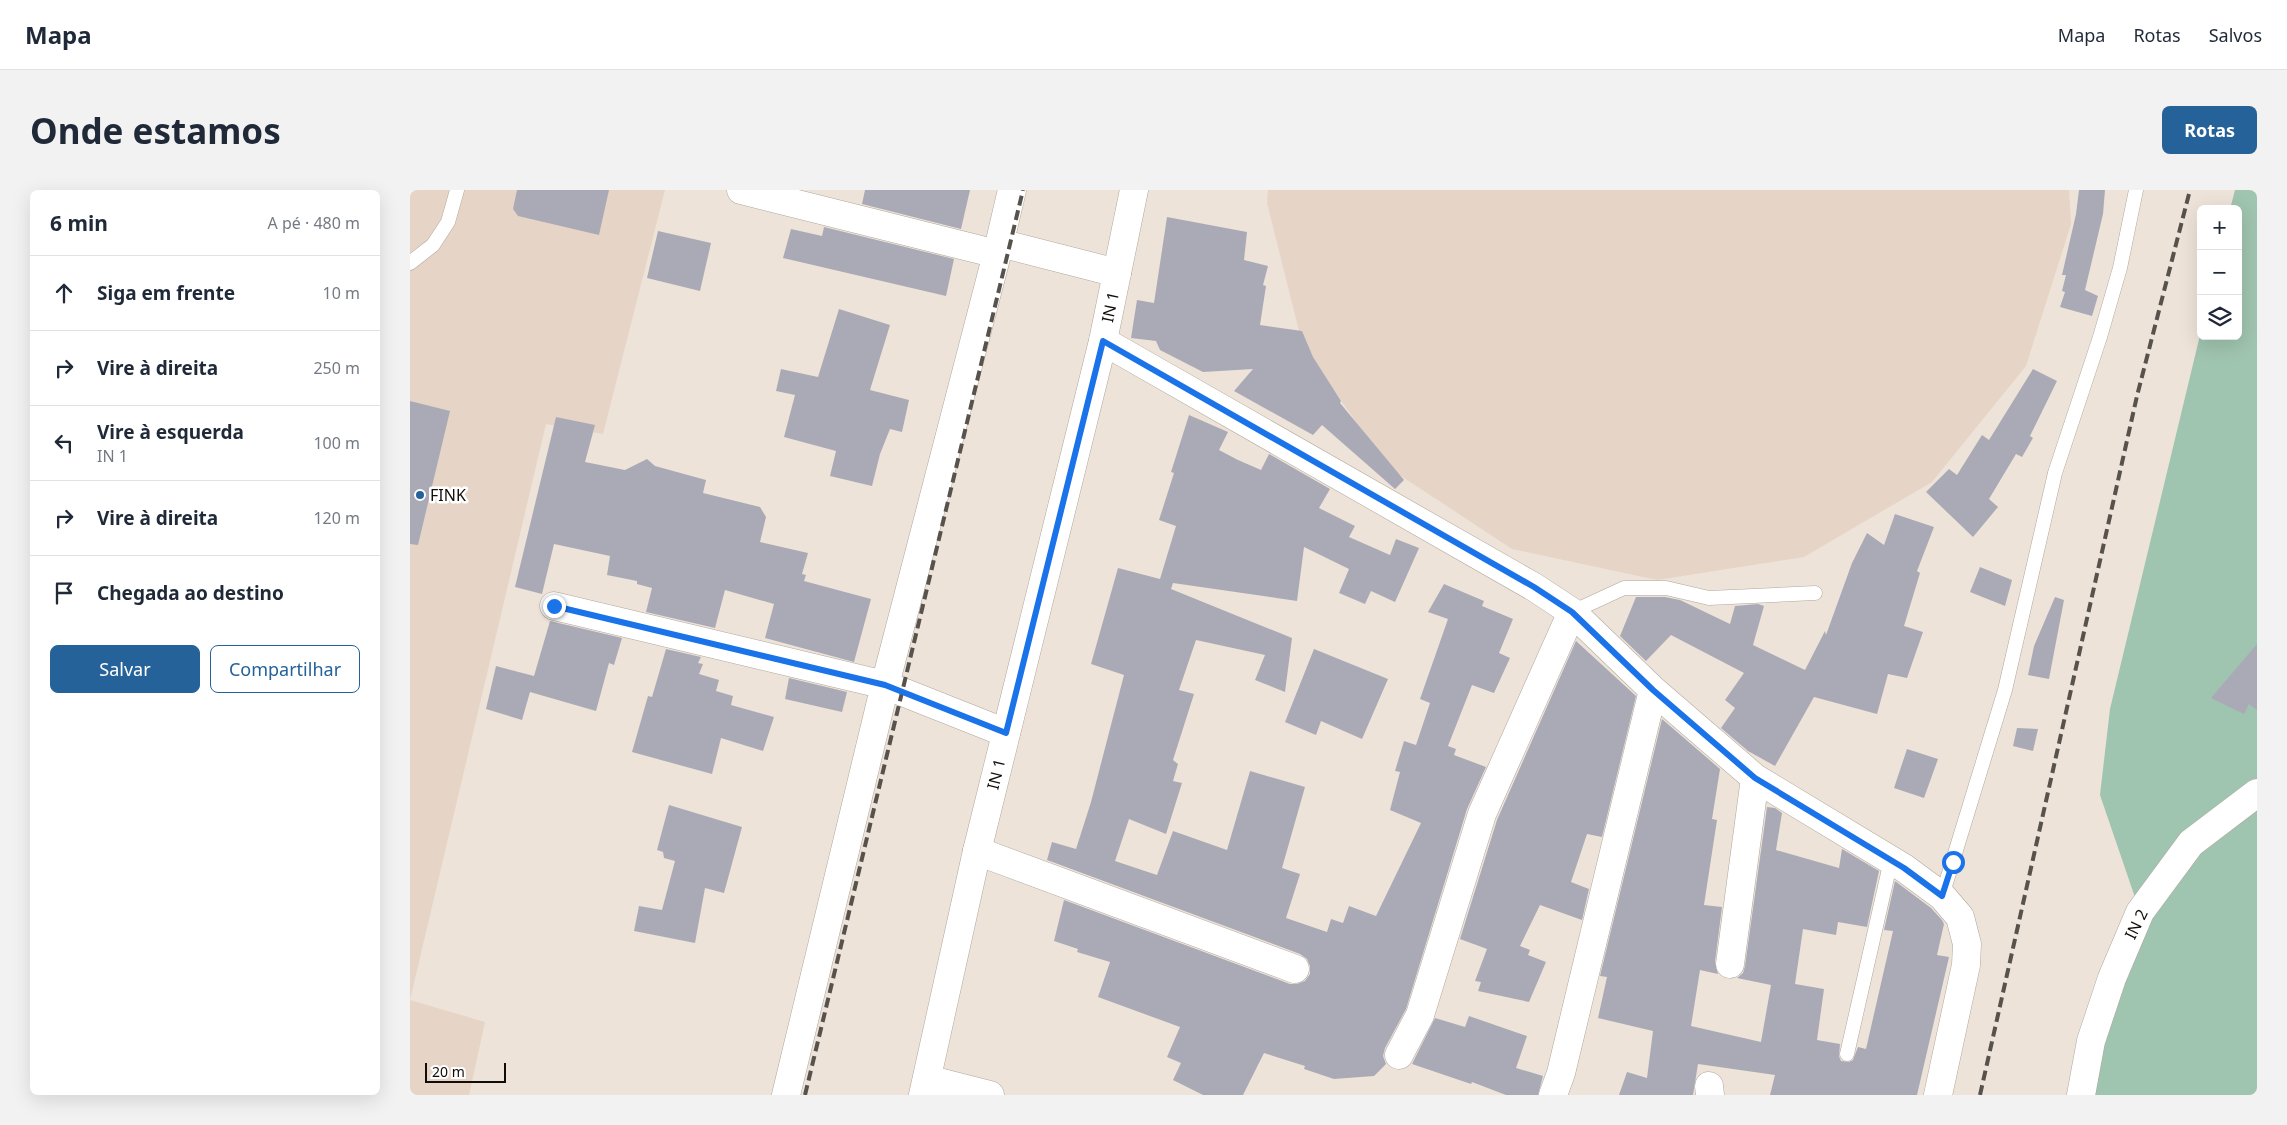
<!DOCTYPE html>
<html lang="pt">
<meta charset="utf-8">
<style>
:root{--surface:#fff;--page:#f2f2f3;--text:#1f2937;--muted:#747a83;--line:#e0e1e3;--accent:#256299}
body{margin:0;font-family:"Noto Sans",sans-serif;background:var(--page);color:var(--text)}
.controls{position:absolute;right:15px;top:15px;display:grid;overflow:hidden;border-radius:8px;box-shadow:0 5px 20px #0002}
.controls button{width:45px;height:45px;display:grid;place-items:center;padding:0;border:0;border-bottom:1px solid var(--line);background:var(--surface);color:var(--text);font:25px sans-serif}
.scale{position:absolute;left:15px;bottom:12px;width:81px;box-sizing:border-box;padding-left:5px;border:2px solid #100d09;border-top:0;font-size:14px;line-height:18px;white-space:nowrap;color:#100d09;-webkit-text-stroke:4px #fff;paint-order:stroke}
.stop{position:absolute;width:15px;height:15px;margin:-11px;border:4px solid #1a73e8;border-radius:50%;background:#fff}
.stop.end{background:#1a73e8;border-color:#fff;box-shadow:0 1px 5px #0008}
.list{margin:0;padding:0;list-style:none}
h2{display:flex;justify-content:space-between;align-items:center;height:65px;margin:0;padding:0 20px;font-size:21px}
h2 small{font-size:16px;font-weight:400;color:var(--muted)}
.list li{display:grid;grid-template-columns:32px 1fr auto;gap:15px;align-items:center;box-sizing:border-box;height:75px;padding:0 20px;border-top:1px solid var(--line)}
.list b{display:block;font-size:19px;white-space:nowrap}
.list p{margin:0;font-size:16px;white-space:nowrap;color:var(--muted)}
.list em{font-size:16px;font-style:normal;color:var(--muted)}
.actions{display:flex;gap:10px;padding:15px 20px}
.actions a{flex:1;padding:11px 0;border:1px solid var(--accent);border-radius:8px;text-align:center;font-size:18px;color:var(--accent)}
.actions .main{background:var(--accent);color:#fff}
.icon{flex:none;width:28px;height:28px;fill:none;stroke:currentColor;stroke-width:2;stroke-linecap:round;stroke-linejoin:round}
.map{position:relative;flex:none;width:1847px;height:905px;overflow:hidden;border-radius:8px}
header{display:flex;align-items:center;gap:30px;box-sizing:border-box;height:70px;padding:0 25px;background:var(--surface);border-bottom:1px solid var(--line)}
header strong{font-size:24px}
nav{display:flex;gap:28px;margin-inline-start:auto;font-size:18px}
.intro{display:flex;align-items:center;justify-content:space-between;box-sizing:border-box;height:120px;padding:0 30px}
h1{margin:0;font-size:35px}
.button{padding:12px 22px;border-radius:8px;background:var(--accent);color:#fff;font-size:18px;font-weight:700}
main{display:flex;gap:30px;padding:0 30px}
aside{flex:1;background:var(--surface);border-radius:8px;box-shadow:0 5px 20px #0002}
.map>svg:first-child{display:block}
.built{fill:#e6d5c6}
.green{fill:#9fc4af}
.building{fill:#aaaab6}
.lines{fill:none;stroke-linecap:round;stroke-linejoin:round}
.lane-casing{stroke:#b1a79d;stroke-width:15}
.street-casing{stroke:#b1a79d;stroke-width:29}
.secondary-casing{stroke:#b1a79d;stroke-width:29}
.lane{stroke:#fff;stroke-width:14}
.street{stroke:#fff;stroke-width:28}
.secondary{stroke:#fff;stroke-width:28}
.rail{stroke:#58524d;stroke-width:4;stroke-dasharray:10 5;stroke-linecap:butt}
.route{stroke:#1a73e8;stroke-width:6}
.poi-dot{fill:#256299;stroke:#fff;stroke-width:2}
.labels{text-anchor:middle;stroke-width:5;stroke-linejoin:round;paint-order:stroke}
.street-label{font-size:16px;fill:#100d09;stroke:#fff}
.poi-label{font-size:16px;fill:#100d09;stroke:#fff;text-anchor:start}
</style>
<header>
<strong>Mapa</strong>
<nav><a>Mapa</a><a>Rotas</a><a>Salvos</a></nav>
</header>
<div class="intro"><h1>Onde estamos</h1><a class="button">Rotas</a></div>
<main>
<aside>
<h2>6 min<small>A pé · 480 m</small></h2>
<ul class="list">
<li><svg class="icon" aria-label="ahead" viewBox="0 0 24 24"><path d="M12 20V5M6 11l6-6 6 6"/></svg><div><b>Siga em frente</b></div><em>10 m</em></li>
<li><svg class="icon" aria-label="right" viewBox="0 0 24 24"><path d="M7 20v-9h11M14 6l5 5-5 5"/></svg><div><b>Vire à direita</b></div><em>250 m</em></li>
<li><svg class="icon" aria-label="left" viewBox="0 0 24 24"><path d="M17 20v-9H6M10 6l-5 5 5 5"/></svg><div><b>Vire à esquerda</b><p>IN 1</p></div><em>100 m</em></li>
<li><svg class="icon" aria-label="right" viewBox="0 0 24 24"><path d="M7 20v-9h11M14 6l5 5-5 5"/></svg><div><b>Vire à direita</b></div><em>120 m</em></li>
<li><svg class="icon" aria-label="arrive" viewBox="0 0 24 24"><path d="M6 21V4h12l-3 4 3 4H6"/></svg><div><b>Chegada ao destino</b></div></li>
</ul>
<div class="actions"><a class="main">Salvar</a><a>Compartilhar</a></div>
</aside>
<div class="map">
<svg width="1847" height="905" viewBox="0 0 1847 905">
<rect width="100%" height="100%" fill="#ede3d9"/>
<path class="built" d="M 0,0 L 255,0 L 193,244 L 136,234 L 0,810 L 75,832 L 59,905 L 0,905 Z
M 858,0 L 1659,0 L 1661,34 L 1616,176 L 1522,292 L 1394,367 L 1247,390 L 1102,359 L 979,278 L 893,157 L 857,13 Z"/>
<path class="green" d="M 1825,0 L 1847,0 L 1847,905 L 1671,905 L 1730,722 L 1690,605 L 1700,519 L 1791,141 L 1791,146 L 1828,146 L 1828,19 L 1820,19 Z"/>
<path class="building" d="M 107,0 L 199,0 L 189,45 L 108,26 L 103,19 Z
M 455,0 L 560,0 L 551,39 L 452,14 Z
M 1669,0 L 1695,0 L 1693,24 L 1675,100 L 1688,106 L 1682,126 L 1650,117 L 1655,102 L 1652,101 L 1656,85 L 1652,85 L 1666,24 Z
M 757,27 L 837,42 L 834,70 L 858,76 L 853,95 L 856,96 L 850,135 L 892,141 L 903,167 L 931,211 L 930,213 L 994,290 L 985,299 L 912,235 L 903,245 L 824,201 L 843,179 L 793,182 L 750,160 L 746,151 L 721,148 L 727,110 L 744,113 Z
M 414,37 L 544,69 L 536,106 L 373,68 L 381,39 L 412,46 Z
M 248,41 L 301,53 L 290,101 L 237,88 Z
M 429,119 L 480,135 L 460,200 L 499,210 L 492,242 L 480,239 L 470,264 L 462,296 L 420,286 L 426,261 L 374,247 L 385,205 L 366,201 L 371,179 L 408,187 Z
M 1623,179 L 1647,191 L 1620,246 L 1623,248 L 1612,267 L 1606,264 L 1579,309 L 1588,317 L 1563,347 L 1516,302 L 1539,279 L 1547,285 L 1572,245 L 1579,250 Z
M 0,211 L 40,221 L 8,355 L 0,354 Z
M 779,225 L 818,242 L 809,260 L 828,270 L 851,280 L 859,264 L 920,299 L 909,318 L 945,336 L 939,347 L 980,365 L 986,349 L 1009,358 L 985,412 L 961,401 L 955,414 L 929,403 L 939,379 L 894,357 L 887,411 L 763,393 L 761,399 L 882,448 L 875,502 L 845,490 L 855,465 L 786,450 L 769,500 L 784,504 L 763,570 L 768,574 L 763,591 L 772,593 L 756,644 L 719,629 L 705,671 L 747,685 L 763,641 L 817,660 L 840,581 L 895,597 L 872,678 L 890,684 L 876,728 L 917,742 L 921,729 L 933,733 L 939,716 L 966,726 L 1011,633 L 980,620 L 990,582 L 985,581 L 994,551 L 1006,555 L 1020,513 L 1010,509 L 1038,429 L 1018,422 L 1034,394 L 1074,411 L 1072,416 L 1103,429 L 1089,463 L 1100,468 L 1084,503 L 1062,495 L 1038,556 L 1046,559 L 1044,565 L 1076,577 L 1057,619 L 996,819 L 975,858 L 973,866 L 976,874 L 964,886 L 924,889 L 894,879 L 895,876 L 854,863 L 833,905 L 793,905 L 763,890 L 771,873 L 757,867 L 770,837 L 688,807 L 700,772 L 667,762 L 668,759 L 644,751 L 654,710 L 880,794 L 887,794 L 895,791 L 900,784 L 900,776 L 897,769 L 890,764 L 637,670 L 642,652 L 666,659 L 681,612 L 714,485 L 681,474 L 708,378 L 750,389 L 766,336 L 749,330 L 764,283 L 761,282 Z
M 146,227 L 185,235 L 175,272 L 215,280 L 237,269 L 245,276 L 296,290 L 293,303 L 350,317 L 356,327 L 350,352 L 398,363 L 392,384 L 396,385 L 394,391 L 461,409 L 444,472 L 355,448 L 364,414 L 315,400 L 305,438 L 236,422 L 242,398 L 227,394 L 227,391 L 197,385 L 200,366 L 144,354 L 132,404 L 105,397 Z
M 1485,324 L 1524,337 L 1507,381 L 1510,383 L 1494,436 L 1513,442 L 1497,488 L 1478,484 L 1467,524 L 1404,507 L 1365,576 L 1338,561 L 1311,538 L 1325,518 L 1315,510 L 1334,483 L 1261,445 L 1236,471 L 1210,446 L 1226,407 L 1255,407 L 1270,410 L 1320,434 L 1325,416 L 1348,414 L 1354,416 L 1343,455 L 1395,480 L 1415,441 L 1416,445 L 1442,373 L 1457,343 L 1474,355 Z
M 1570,377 L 1602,390 L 1595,416 L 1560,402 Z
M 1645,407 L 1654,410 L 1639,489 L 1618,485 L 1624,456 Z
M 140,431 L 212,448 L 204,475 L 199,473 L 186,521 L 120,502 L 112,530 L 76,519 L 86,476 L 124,486 Z
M 1166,451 L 1226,506 L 1192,647 L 1177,644 L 1161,692 L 1179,699 L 1172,730 L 1130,715 L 1110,756 L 1120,760 L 1118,765 L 1136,772 L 1119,812 L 1068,801 L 1071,792 L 1065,791 L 1077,759 L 1050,749 L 1087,630 Z
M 1847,454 L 1847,520 L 1839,514 L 1834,524 L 1801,508 Z
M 256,459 L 291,467 L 288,473 L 293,474 L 289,484 L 309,490 L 306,501 L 323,506 L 321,515 L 364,527 L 353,561 L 311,548 L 302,584 L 222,562 L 238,506 L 242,507 Z
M 904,459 L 978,489 L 952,549 L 911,531 L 906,545 L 875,532 Z
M 379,488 L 437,502 L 432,522 L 375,509 Z
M 1252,529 L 1310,579 L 1302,629 L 1307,630 L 1294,715 L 1312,717 L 1305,772 L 1308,784 L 1290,780 L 1281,836 L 1351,852 L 1361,795 L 1327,788 L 1333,783 L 1335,776 L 1357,617 L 1365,618 L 1372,623 L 1366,660 L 1429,678 L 1432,659 L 1469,681 L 1457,737 L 1428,732 L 1426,745 L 1393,739 L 1385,794 L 1414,799 L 1407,850 L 1430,854 L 1429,866 L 1431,871 L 1439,872 L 1443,870 L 1448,857 L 1456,859 L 1483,741 L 1474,740 L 1485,691 L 1521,718 L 1532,730 L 1534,734 L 1527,765 L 1539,767 L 1507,905 L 1360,905 L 1365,885 L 1288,874 L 1283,905 L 1209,905 L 1217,882 L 1237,888 L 1243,841 L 1188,828 L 1197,787 L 1190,786 Z
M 1607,538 L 1628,539 L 1623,561 L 1603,556 Z
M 1497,559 L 1528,569 L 1514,608 L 1484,598 Z
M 259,615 L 332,637 L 314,703 L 295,698 L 285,753 L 224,741 L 229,716 L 252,720 L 265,671 L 254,668 L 253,662 L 247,660 Z
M 1059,826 L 1117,846 L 1106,878 L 1133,886 L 1128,905 L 1096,905 L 1062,892 L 1061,894 L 1002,874 L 1025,828 L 1055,837 Z"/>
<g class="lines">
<g class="lane-casing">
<path id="lane" d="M 0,73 L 23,55 L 38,32 L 47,0
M 1162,422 L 1214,398 L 1256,398 L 1299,408 L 1405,403
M 1532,706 L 1595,500 L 1645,283 L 1690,147 L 1710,78 L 1726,0
M 1437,864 L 1481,670"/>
</g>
<g class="street-casing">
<path id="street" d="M 331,0 L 587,64
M 590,53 L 707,83
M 693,151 L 1124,397 L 1162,422 L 1243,500 L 1345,588 L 1494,678 L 1532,706 L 1550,727 L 1557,754 L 1556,775 L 1528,905
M 144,416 L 475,495 L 596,543
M 567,661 L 885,779
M 1320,774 L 1345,588
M 989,865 L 1010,825 L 1072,624 L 1162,422
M 517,889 L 580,905
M 1299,896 L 1300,905
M 376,905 L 475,495 L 587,64 L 602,0
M 1143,905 L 1151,883 L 1243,500"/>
</g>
<g class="secondary-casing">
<path id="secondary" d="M 513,905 L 567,661 L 693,151 L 724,0
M 1671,905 L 1681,851 L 1702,788 L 1730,722 L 1781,653 L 1847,603"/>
</g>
<use href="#lane" class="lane"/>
<use href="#street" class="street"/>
<use href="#secondary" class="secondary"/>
<path class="rail" d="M 395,905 L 613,0
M 1570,905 L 1727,206 L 1780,0"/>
</g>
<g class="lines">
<path class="route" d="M 144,416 L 475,495 L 596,543 L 693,151 L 1124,397 L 1162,422 L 1243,500 L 1345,588 L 1494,678 L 1532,706 L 1543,672"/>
</g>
<circle class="poi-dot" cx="10" cy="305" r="5"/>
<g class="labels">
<g class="street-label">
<text transform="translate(700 117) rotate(-78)" y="6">IN 1</text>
<text transform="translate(586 584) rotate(-76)" y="6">IN 1</text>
<text transform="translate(1726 734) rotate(-64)" y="6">IN 2</text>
</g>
<g class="poi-label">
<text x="20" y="311">FINK</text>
</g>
</g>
</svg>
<div class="controls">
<button>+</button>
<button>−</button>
<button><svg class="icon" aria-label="layers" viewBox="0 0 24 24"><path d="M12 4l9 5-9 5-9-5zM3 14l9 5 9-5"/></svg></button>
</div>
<div class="scale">20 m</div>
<div class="stop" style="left:1543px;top:672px"></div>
<div class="stop end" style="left:144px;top:416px"></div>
</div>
</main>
